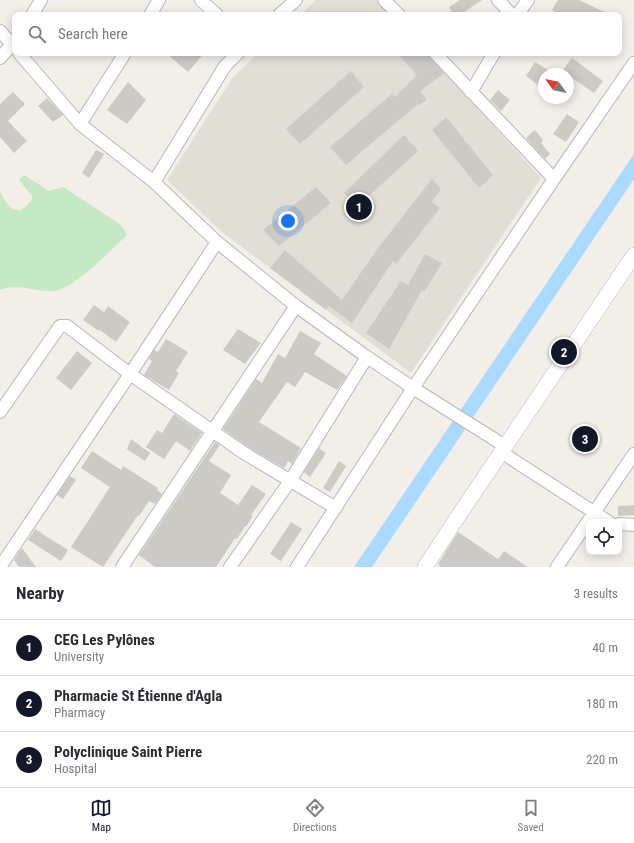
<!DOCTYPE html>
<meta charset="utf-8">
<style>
:root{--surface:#fff;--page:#f7f7f7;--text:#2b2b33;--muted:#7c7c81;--line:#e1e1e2;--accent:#111827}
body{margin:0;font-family:"Roboto Condensed",sans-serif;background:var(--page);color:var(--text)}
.controls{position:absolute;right:12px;bottom:12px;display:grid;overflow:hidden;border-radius:8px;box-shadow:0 2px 10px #0003}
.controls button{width:36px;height:36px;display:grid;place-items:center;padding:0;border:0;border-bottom:1px solid var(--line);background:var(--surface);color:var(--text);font:20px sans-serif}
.compass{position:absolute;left:538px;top:68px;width:36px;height:36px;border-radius:50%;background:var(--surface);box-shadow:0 2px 10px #0003;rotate:303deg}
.you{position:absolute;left:288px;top:221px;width:14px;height:14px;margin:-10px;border:3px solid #fff;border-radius:50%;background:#1a73e8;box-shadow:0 0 0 6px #1a73e833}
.badge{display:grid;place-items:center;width:26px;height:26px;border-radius:50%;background:var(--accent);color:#fff;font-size:13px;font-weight:700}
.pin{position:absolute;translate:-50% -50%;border:2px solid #fff;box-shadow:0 1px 4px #0006}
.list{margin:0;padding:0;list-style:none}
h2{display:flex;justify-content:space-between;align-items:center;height:52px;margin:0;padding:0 16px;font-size:17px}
h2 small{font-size:13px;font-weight:400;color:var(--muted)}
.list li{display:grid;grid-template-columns:26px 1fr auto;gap:12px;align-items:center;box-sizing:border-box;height:56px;padding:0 16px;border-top:1px solid var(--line)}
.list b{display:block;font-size:15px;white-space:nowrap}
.list p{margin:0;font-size:13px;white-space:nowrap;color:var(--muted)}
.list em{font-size:13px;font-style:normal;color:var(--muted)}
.icon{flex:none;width:22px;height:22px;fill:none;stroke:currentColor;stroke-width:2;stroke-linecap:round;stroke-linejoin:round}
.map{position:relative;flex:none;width:634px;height:567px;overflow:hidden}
.search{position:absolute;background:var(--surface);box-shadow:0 2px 10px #0003;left:12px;right:12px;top:12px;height:44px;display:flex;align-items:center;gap:10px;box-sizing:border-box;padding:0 14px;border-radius:8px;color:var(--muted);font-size:15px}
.sheet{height:220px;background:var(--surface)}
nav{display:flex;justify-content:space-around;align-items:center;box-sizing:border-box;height:56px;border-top:1px solid var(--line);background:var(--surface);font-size:11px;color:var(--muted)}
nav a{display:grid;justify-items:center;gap:2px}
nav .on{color:var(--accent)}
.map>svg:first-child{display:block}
.education{fill:#e1ded6}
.green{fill:#c5e8c5}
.water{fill:#aadaff}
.building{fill:#cccac5}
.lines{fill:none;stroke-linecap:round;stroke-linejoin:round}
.minor-casing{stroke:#b5b8bc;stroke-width:14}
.tertiary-casing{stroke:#b5b8bc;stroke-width:16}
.minor{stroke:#fff;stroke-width:12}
.tertiary{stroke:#fff;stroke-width:15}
</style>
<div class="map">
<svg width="634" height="567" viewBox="0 0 634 567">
<rect width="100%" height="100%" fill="#f1efe8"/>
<path class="education" d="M 316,0 L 380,0 L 393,15 L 300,15 Z
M 259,53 L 428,53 L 541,178 L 411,373 L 223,233 L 167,180 L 233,77 Z"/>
<path class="green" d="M 24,175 L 49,191 L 63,187 L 121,225 L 127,235 C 112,249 73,290 54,291 C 36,292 18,283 0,290 L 0,192 C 3,197 7,204 11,208 C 20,215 30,204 33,197 L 19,180 Z"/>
<path class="water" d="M 634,154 L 634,179 L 372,567 L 354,567 Z"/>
<path class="building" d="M 460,0 L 482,0 L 460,15 L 454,15 L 449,7 Z
M 558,0 L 579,0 L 611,15 L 560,15 L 552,10 Z
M 166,53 L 204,53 L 188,72 Z
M 397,53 L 428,53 L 430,58 L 444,73 L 420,91 L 427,100 L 418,105 L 418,104 L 346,165 L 330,147 L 392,94 L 395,97 L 417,75 Z
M 572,58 L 603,81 L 594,93 L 562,71 Z
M 535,62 L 548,70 L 546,74 L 544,74 L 544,76 L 538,85 L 526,76 Z
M 351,71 L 364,87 L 300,144 L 286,129 Z
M 128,82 L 146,100 L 127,124 L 107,110 Z
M 498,90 L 510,100 L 501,111 L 490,100 Z
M 13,92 L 25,104 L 8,121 L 27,141 L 14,153 L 0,137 L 0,104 Z
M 47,98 L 63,115 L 53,122 L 38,106 Z
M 567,114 L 579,122 L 566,142 L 553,134 Z
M 446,117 L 493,175 L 479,188 L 432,130 Z
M 535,130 L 543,140 L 541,143 L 550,154 L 545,159 L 526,138 Z
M 404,135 L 418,151 L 357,207 L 344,193 Z
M 96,150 L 104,154 L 89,178 L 82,173 Z
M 432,179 L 441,189 L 432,202 L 440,208 L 396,264 L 393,261 L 352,323 L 329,306 L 326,310 L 270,268 L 285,250 L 342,300 L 378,248 Z
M 316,187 L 331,203 L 279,246 L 263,230 Z
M 425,254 L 442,263 L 424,292 L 422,290 L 389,349 L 366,333 L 401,281 L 408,285 Z
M 94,305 L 104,312 L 108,306 L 130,322 L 116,342 L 100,330 L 99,331 L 83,320 Z
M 238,329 L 261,343 L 245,364 L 223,350 Z
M 300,331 L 321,343 L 314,354 L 347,376 L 337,390 L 305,372 L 295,387 L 287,382 L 259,422 L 301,448 L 292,464 L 288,461 L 284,468 L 248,447 L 223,429 L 256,379 L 262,383 L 278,354 L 285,358 Z
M 166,339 L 188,352 L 176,371 L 179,373 L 169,390 L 144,375 L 152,361 L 149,359 L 154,350 L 158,352 Z
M 77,351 L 92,363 L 71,390 L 56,378 Z
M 174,414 L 202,433 L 190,451 L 176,441 L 164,459 L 146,447 L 157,430 L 162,433 Z
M 131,439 L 150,453 L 145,461 L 127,449 Z
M 215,442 L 220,445 L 209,461 L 231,475 L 220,493 L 238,505 L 252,485 L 266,494 L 251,515 L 253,516 L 246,527 L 245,526 L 237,539 L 235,538 L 216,567 L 155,567 L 139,555 Z
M 319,448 L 326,453 L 310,477 L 304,472 Z
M 92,451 L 121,470 L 123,466 L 158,488 L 157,490 L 162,494 L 155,504 L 149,501 L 139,516 L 138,515 L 103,567 L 71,547 L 110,487 L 81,468 Z
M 339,461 L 346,466 L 330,492 L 323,488 Z
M 70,476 L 76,480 L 63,499 L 57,495 Z
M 634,505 L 634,515 L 618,516 L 618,506 Z
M 291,522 L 302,529 L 281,561 L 270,554 Z
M 35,529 L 68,550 L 61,561 L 28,540 Z
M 458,532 L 498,559 L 504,551 L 528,567 L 441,567 L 438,564 Z
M 22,548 L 36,567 L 19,567 L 14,560 Z"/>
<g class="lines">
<g class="minor-casing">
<path id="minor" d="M 201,0 L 217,15
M 384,0 L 399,15
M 498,0 L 512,15
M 32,15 L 41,0
M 150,15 L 159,0
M 279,15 L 296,0
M 517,15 L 528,0
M 0,31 L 15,48
M 19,53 L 80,124 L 154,182 L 217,242 L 296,306 L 367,357 L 413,388 L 505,446
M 435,53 L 554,179
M 0,58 L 15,41
M 471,92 L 494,53
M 80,124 L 125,53
M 154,182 L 225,66 L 238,53
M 0,412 L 60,326 L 67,326 L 130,374 L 244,453 L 336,508
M 501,452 L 609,522
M 619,524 L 634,525
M 0,567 L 130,374 L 217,242
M 122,567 L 296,306
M 230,567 L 290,481 L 367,357
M 297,567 L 413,388 L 554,179 L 634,63
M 557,567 L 634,454"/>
</g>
<g class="tertiary-casing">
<path id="tertiary" d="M 425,567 L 455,521 L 634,255"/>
</g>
<use href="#minor" class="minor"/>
<use href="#tertiary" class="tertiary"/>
</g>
</svg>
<div class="controls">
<button><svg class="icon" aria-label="locate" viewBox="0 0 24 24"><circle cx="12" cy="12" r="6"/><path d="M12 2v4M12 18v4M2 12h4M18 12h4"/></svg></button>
</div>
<svg class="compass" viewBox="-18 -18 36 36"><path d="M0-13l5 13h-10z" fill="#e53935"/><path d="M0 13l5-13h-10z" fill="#7c7c81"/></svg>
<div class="you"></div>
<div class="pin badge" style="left:359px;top:207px">1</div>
<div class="pin badge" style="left:564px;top:352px">2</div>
<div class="pin badge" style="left:585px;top:439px">3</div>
<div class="search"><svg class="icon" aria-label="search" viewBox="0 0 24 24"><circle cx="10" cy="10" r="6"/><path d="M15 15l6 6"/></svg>Search here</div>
</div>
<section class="sheet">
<h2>Nearby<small>3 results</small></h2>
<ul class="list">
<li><span class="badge">1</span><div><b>CEG Les Pylônes</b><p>University</p></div><em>40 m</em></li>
<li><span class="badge">2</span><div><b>Pharmacie St Étienne d'Agla</b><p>Pharmacy</p></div><em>180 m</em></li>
<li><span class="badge">3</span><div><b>Polyclinique Saint Pierre</b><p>Hospital</p></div><em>220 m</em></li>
</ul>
</section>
<nav>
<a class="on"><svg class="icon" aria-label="map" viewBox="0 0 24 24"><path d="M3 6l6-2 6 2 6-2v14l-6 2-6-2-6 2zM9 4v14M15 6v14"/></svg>Map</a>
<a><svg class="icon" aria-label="directions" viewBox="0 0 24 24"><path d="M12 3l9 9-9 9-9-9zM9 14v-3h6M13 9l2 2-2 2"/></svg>Directions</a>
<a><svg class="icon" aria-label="saved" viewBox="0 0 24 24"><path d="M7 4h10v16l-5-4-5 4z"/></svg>Saved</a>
</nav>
